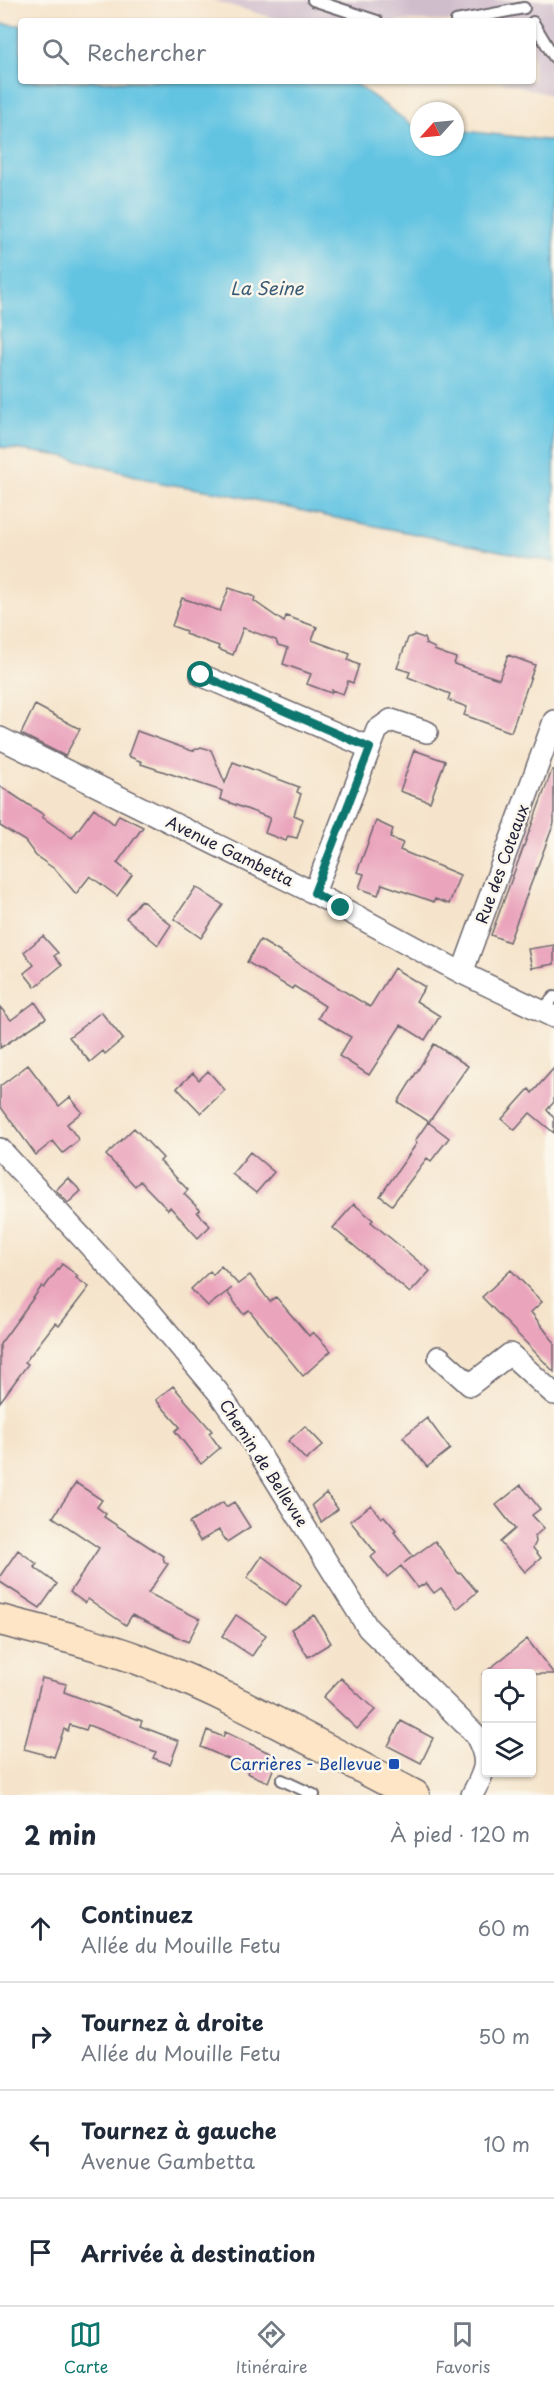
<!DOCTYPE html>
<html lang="fr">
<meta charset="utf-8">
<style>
:root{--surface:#fff;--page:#f6f6f7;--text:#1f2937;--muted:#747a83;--line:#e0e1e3;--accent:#0f766e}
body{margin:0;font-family:"Playpen Sans",sans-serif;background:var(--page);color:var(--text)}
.controls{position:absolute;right:18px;bottom:18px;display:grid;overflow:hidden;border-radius:6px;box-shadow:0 2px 4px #0004}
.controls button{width:54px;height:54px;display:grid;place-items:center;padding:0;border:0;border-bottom:2px solid var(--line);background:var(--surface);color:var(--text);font:30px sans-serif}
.compass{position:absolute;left:410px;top:102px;width:54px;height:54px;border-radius:50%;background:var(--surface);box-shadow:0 2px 4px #0004;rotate:243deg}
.stop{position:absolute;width:18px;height:18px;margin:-14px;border:4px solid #0f766e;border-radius:50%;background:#fff}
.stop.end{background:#0f766e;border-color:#fff;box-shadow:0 2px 6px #0008}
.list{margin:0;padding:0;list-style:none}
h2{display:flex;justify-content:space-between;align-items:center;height:78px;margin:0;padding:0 24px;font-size:26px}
h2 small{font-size:20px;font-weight:400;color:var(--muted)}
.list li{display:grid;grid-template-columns:39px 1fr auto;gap:18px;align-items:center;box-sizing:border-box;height:108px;padding:0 24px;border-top:2px solid var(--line)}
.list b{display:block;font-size:22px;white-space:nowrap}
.list p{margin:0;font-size:20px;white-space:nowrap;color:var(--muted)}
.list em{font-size:20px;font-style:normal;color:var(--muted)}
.icon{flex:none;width:33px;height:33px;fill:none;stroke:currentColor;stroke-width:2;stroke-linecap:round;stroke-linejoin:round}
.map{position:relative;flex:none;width:554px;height:1795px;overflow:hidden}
.search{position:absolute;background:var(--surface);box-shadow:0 2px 4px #0004;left:18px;right:18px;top:18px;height:66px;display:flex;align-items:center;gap:15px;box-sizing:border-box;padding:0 21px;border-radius:6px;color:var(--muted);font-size:22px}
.sheet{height:510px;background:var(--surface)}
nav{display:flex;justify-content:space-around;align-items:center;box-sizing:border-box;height:84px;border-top:2px solid var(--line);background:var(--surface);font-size:16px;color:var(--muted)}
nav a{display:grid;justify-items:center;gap:3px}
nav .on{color:var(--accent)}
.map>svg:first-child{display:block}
.industrial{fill:#d0bdcc}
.water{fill:#63c4e2;stroke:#42738e;stroke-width:1.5}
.building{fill:#eaa5bd}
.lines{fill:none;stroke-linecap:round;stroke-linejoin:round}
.lane-casing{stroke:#6c666d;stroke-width:14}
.street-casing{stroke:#6c666d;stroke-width:24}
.secondary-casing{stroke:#6c666d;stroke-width:33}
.lane{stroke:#fff;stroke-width:10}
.street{stroke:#fff;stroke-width:21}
.secondary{stroke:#fde5c5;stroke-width:30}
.route{stroke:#0f766e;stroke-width:8}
.transit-dot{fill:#1a4fb4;stroke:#fbf7ec;stroke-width:2}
.labels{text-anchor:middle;stroke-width:5;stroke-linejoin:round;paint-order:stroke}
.street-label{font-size:16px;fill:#22223b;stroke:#fbf7ec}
.transit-label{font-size:16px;fill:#164399;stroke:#fbf7ec;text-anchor:end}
.water-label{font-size:18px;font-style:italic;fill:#395b75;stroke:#fbf7ec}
</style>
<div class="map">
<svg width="554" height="1795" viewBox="0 0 554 1795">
<rect width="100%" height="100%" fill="#fbf7ec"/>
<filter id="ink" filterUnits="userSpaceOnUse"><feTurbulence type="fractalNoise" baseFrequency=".0167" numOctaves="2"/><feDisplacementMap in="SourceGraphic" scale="12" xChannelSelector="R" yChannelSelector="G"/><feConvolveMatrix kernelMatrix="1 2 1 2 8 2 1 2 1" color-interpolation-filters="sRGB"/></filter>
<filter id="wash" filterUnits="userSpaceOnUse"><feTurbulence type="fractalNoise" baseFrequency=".008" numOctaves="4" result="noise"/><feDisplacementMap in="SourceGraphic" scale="24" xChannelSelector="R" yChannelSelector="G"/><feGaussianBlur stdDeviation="1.35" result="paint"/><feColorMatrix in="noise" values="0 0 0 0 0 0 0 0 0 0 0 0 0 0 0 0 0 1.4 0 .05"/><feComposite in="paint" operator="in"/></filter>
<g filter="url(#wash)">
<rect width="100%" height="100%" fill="#f5e4cb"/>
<path class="industrial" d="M 212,0 L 554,0 L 554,96 L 500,81 L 533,81 L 533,21 L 284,21 Z"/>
<path class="water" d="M 0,24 L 21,25 L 21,81 L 352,81 L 412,125 L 419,126 L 419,147 L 455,147 L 455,130 L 554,141 L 554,562 L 326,516 L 224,493 L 162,483 L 63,456 L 0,447 Z"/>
<g id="blocks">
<path class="building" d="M 229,588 L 255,597 L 254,601 L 284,622 L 286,616 L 317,627 L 312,640 L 350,654 L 348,660 L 359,665 L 353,683 L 348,681 L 343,694 L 332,690 L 331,693 L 307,684 L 311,674 L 283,664 L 288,648 L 278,645 L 276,640 L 243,628 L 233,655 L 218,649 L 219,646 L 185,634 L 186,631 L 172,626 L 182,598 L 220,611 Z
M 415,635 L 424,638 L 426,644 L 435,648 L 434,650 L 456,658 L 454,664 L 499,679 L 508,655 L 535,665 L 511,732 L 464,715 L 467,707 L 448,700 L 450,694 L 408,677 L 410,672 L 397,668 L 408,638 Z
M 35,705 L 80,729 L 65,756 L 21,734 Z
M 137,731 L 192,751 L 201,747 L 211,750 L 225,783 L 233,762 L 299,787 L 297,792 L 301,794 L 294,815 L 303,819 L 297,838 L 288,836 L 286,841 L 265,833 L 270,818 L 220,799 L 222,791 L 141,764 L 142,762 L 128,756 Z
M 414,750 L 445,761 L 430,802 L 400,791 Z
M 552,770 L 554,770 L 554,823 L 509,942 L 491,935 Z
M 0,786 L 44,815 L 42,817 L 72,838 L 94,808 L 114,824 L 119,815 L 143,827 L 117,863 L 132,875 L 117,896 L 90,876 L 76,894 L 56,870 L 36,856 L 25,841 L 0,826 Z
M 376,821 L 393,829 L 390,838 L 403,843 L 400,850 L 460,875 L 449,904 L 435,899 L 434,902 L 382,884 L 378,895 L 359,888 L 364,874 L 357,872 Z
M 196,887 L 223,905 L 201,938 L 174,919 Z
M 141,900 L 171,925 L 158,945 L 126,918 Z
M 43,936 L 58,953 L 54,956 L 62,965 L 35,987 L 24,973 L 34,965 L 24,952 Z
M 260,940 L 370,1007 L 394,968 L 425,987 L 416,1001 L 440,1016 L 425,1040 L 401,1025 L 369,1075 L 339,1056 L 351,1037 L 318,1018 L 325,1006 L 294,986 L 292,989 L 247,962 Z
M 554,945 L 554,964 L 532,968 L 528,949 Z
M 35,1002 L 46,1018 L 0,1048 L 0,1007 L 11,1020 Z
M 101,1012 L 123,1039 L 105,1054 L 103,1051 L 90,1062 L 69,1037 Z
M 434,1044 L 468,1066 L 429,1122 L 398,1102 Z
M 28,1065 L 59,1106 L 70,1097 L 82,1112 L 67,1124 L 79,1140 L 63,1153 L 53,1141 L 36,1155 L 0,1106 L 0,1086 Z
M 554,1068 L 554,1102 L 547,1110 L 554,1118 L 554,1133 L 530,1113 L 515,1130 L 502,1119 L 529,1089 L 532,1093 Z
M 208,1071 L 225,1090 L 201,1113 L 177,1088 L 193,1073 L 199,1080 Z
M 428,1122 L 449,1138 L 431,1161 L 427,1158 L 392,1205 L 380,1196 L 417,1143 L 415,1141 Z
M 134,1128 L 163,1158 L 160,1161 L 188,1190 L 184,1194 L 200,1210 L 197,1212 L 210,1226 L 198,1238 L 170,1207 L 168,1210 L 140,1181 L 135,1186 L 106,1155 Z
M 250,1152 L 274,1172 L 256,1193 L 232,1174 Z
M 68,1178 L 81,1191 L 68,1203 L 56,1190 Z
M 354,1204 L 373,1220 L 371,1222 L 430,1271 L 410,1293 L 333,1228 Z
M 62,1264 L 78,1276 L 76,1278 L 89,1287 L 59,1326 L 55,1323 L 25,1362 L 28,1364 L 0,1402 L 0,1344 L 42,1286 L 44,1288 Z
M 221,1266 L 238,1284 L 250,1275 L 270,1302 L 276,1297 L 309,1336 L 313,1332 L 331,1351 L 303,1376 L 249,1310 L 243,1314 L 227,1292 L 232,1288 L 208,1306 L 191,1289 L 210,1271 L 213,1275 Z
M 511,1270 L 542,1302 L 531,1312 L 554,1342 L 554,1372 L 482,1297 Z
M 173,1386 L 212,1431 L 209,1433 L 220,1448 L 201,1464 L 175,1431 L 180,1427 L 156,1400 Z
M 427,1418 L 450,1449 L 427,1467 L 403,1437 Z
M 305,1426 L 323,1445 L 306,1460 L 288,1441 Z
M 76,1483 L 102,1500 L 97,1507 L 106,1514 L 104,1517 L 163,1556 L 164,1561 L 168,1564 L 148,1593 L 200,1619 L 188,1642 L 132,1615 L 126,1625 L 88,1599 L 85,1603 L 70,1592 L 99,1548 L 53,1517 Z
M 521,1485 L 540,1509 L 532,1515 L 544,1528 L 535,1536 L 536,1542 L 533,1548 L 541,1558 L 525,1572 L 500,1542 L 515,1529 L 496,1505 Z
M 326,1493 L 338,1509 L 321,1522 L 312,1505 Z
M 223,1502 L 226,1507 L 234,1502 L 250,1527 L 227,1542 L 219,1530 L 200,1541 L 189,1523 Z
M 371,1505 L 381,1518 L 384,1516 L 396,1530 L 394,1532 L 413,1556 L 404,1563 L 435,1541 L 459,1574 L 461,1573 L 477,1592 L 457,1609 L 441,1588 L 434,1593 L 426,1583 L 418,1588 L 401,1566 L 387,1577 L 371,1557 L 376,1553 L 350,1521 Z
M 18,1550 L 37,1564 L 34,1567 L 57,1584 L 40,1608 L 0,1582 L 0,1576 Z
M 262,1556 L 301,1585 L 286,1606 L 247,1578 Z
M 236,1615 L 266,1635 L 252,1656 L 222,1636 Z
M 314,1615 L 331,1643 L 308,1657 L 291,1629 Z
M 527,1639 L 554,1674 L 483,1674 Z
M 42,1678 L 66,1684 L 64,1692 L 142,1721 L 140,1726 L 179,1741 L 170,1764 L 153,1758 L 156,1752 L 88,1725 L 86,1730 L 70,1725 L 68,1731 L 64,1729 L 54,1757 L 24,1749 Z
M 341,1678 L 375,1710 L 357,1729 L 323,1697 Z
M 401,1721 L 433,1738 L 421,1763 L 388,1746 Z
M 207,1730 L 223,1737 L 225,1732 L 278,1757 L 268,1782 L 247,1773 L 249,1768 L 201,1747 Z"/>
</g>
</g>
<g filter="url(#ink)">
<use href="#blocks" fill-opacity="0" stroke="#6c666d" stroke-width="1.5"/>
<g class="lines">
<g class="lane-casing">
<path id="lane" d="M 313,0 L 377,21
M 456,21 L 524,8
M 533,22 L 554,57
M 541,1011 L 554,997
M 282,1780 L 314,1795"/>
</g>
<g class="street-casing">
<path id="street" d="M 201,675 L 370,748
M 0,738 L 314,893 L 462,973 L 554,1017
M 314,893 L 377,730 L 391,720 L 427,732
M 462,973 L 554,721
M 0,1149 L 149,1310 L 218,1392 L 247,1434 L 368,1628 L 475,1734 C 490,1761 486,1769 472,1795
M 439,1357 L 470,1385 L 510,1354 L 554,1394"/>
</g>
<g class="secondary-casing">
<path id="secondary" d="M 0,1620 C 47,1632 94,1643 140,1660 C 235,1696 324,1749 414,1795"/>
</g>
<use href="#lane" class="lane"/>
<use href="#street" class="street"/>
<use href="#secondary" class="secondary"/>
</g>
</g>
<g class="lines" filter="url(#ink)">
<path class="route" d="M 201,675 L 370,748 L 314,893 L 341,908"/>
</g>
<rect class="transit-dot" x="388" y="1758" width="12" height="12" rx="3"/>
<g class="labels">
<g class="street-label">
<text transform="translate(230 851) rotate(26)" y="6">Avenue Gambetta</text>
<text transform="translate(502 864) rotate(-70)" y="6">Rue des Coteaux</text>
<text transform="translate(264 1463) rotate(57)" y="6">Chemin de Bellevue</text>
</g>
<g class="transit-label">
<text x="382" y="1770">Carrières - Bellevue</text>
</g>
<g class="water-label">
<text x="267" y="295">La Seine</text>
</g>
</g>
</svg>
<div class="controls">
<button><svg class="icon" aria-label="locate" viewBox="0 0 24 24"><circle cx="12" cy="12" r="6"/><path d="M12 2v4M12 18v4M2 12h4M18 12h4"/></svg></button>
<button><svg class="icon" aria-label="layers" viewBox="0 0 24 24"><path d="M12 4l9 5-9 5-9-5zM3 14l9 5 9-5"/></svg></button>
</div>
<svg class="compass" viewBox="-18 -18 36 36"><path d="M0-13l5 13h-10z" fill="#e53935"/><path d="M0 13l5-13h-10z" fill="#747a83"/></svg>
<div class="stop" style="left:201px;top:675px"></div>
<div class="stop end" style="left:341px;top:908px"></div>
<div class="search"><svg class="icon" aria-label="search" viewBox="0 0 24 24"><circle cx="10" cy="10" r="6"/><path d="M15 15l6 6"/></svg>Rechercher</div>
</div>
<section class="sheet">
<h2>2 min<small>À pied · 120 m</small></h2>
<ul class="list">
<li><svg class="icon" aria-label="ahead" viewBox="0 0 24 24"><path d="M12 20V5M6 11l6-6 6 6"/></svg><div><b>Continuez</b><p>Allée du Mouille Fetu</p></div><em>60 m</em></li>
<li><svg class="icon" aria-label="right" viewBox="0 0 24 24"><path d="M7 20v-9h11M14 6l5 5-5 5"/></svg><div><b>Tournez à droite</b><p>Allée du Mouille Fetu</p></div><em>50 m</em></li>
<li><svg class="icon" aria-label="left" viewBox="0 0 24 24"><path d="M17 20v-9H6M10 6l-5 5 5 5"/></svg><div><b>Tournez à gauche</b><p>Avenue Gambetta</p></div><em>10 m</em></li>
<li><svg class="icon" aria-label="arrive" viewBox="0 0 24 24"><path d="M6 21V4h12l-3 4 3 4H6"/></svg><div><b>Arrivée à destination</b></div></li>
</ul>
</section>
<nav>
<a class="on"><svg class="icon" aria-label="map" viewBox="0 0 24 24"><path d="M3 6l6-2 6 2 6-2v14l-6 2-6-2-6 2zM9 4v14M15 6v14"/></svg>Carte</a>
<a><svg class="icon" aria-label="directions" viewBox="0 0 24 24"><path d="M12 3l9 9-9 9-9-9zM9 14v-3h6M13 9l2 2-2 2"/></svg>Itinéraire</a>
<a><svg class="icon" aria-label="saved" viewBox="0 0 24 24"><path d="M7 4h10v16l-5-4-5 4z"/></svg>Favoris</a>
</nav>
